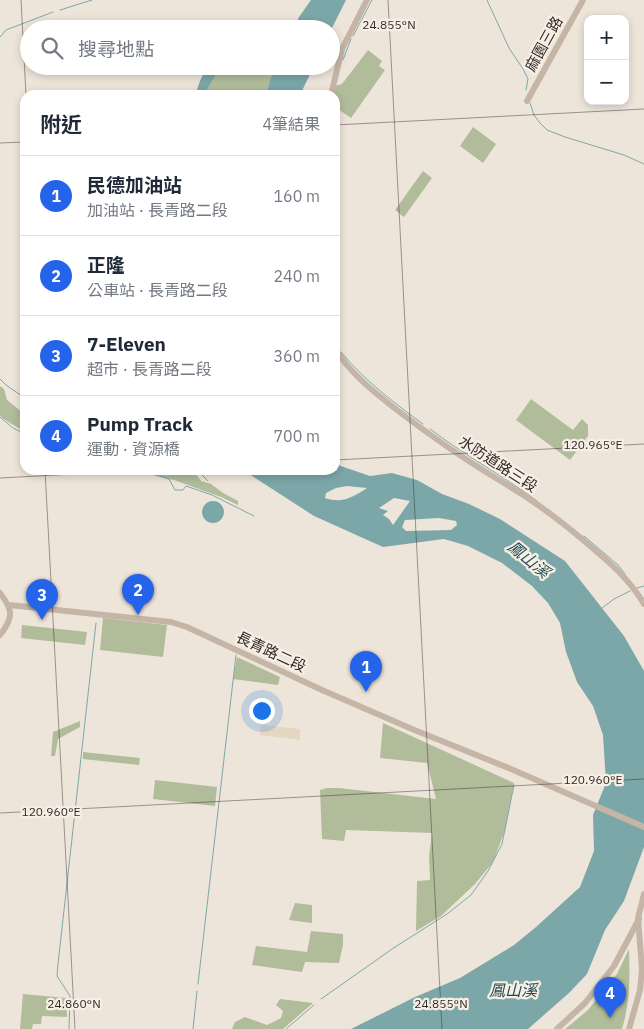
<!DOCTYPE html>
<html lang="zh-TW">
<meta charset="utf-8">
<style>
:root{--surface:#fff;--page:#f2f2f3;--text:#1f2937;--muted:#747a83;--line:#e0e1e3;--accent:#2563eb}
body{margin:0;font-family:"IBM Plex Sans","Noto Sans TC",sans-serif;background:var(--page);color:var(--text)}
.controls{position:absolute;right:15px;top:15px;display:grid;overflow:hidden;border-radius:10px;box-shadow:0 2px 8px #0003}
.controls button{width:45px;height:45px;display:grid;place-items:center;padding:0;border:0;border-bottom:1px solid var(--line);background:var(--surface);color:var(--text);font:25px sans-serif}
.you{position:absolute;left:261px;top:710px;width:18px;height:18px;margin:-12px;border:4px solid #fff;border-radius:50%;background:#1a73e8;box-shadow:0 0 0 8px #1a73e833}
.badge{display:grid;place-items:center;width:32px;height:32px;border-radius:50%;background:var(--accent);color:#fff;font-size:16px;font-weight:700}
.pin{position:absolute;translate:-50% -41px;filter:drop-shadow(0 1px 2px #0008)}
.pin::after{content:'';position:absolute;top:26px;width:18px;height:15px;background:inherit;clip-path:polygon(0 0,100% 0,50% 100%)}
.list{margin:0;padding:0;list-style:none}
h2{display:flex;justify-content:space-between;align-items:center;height:65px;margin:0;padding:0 20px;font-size:21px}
h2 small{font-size:16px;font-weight:400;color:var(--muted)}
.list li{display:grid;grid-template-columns:32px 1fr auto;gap:15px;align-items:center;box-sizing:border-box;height:80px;padding:0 20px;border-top:1px solid var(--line)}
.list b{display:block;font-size:19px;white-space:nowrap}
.list p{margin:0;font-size:16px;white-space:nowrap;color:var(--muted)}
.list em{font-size:16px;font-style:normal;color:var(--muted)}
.icon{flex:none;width:28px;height:28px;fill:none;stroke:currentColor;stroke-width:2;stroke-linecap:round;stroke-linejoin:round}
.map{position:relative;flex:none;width:644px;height:1029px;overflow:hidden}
.search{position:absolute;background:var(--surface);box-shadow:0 2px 8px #0003;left:20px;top:20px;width:320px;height:55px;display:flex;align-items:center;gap:12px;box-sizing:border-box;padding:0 18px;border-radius:28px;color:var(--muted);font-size:19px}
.panel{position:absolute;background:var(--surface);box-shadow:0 2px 8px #0003;left:20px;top:90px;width:320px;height:385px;border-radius:15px}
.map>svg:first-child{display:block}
.green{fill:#b1bc9b}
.plaza{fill:#e5d6c2}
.water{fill:#7ca7a9;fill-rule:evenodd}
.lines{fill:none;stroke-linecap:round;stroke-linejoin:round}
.stream{stroke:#7ca7a9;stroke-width:1}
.minor{stroke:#c5b5a7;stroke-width:6}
.minor-bridge{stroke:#c5b5a7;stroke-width:6}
.ticks{fill:none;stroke:#322a27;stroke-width:1;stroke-opacity:0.45}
.labels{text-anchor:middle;stroke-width:4.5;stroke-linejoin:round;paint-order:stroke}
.street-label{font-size:15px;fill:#322a27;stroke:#f7efe5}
.water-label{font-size:16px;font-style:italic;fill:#214c4f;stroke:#f7efe5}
.ticks-label{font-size:12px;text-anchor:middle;fill:#322a27;stroke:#f7efe5;stroke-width:4.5;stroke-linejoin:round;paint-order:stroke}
</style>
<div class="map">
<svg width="644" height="1029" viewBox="0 0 644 1029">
<rect width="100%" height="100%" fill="#eee5da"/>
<path class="green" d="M 368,50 L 382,61 L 379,66 L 385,70 L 351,118 L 338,109 L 338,100 L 335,99 L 335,95 L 333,95 L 335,86 L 342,84 Z
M 221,66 L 278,66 L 271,77 L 266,95 L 207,95 L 207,90 Z
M 473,127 L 496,144 L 483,163 L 460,146 Z
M 423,171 L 432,178 L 404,217 L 395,210 Z
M 0,386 L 4,389 L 7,400 L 23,413 L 25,411 L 25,432 L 2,418 L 0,415 Z
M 531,399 L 573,430 L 582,419 L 588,425 L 588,436 L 570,460 L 516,420 Z
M 131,470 L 193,470 L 201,481 L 211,484 L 223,493 L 238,501 L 238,505 L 221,497 L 174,480 Z
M 103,618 L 167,625 L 163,657 L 100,650 Z
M 22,625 L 87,632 L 85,645 L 21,638 Z
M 237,657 L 280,677 L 278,685 L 233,679 Z
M 80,721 L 80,727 L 58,739 L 55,756 L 51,756 L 53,732 Z
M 383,723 L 514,783 L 505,830 L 493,862 L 475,884 L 441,916 L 416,931 L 417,881 L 430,880 L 429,856 L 432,833 L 346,830 L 344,841 L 322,839 L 320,790 L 327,788 L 339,788 L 436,799 L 427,763 L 380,758 Z
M 83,752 L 140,758 L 139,765 L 83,759 Z
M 155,780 L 217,787 L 215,806 L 153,799 Z
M 295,903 L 312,905 L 312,923 L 289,920 Z
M 311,931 L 343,934 L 343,945 L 339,963 L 305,962 L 302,972 L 252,965 L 256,946 L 307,952 Z
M 629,949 C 630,976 630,1003 622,1029 L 565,1029 L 588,1010 L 617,974 Z
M 23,994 L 66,998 L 67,1017 L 42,1016 L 41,1024 L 33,1024 L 32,1029 L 20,1029 Z
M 280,999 L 313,1003 L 283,1029 L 232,1029 L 235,1022 L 245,1017 L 267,1025 L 281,1018 L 283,1011 L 276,1005 Z"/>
<path class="plaza" d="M 261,725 L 300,729 L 300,740 L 260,735 Z"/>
<path class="water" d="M 311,0 L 346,0 L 331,30 L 331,29 L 293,29 L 299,17 Z
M 207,66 L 221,66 L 207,90 L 207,95 L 195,95 L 200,81 Z
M 278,66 L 314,66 L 300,95 L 266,95 L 271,77 Z
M 335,464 L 370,476 L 392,473 L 417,480 L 442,494 L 469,504 L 500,519 L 565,561 L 624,636 L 644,671 L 644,847 L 624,901 L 605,930 L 587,974 L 569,993 L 528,1029 L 351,1029 L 415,997 L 460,978 L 514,945 L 536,927 L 580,887 L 594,851 L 593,815 L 606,783 L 603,735 L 593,706 L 577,682 L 566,652 L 560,623 L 548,603 L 532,586 L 502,563 L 468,546 L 444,539 L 383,547 L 314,516 L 243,470 L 313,470 L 325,475 L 338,470 L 335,468 ZM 347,486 L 367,488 C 353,497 343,504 325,498 L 326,493 L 336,488 ZM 394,498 L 410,501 L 393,525 L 389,519 L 383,515 L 388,511 L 379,508 ZM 439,518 L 456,521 L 457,525 L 451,530 L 406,531 L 402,527 L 405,520 Z
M202 512a11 11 0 1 1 22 0a11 11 0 1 1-22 0Z"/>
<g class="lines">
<path class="stream" d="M 487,0 L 509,48 L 523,69 L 528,79 L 526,90
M 60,10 L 92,0
M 353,36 L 372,0
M 0,37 L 6,30 L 53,12
M 343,60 L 351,39
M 530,103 L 534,115 L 540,123 L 547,130 L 565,137 L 624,155 L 644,164
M 341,352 C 365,381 393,402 423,424
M 0,379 L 6,385 L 25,398
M 0,417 L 13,428 L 25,434
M 430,429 C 464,455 502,475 537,501
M 131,470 L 143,471 L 169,479 L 175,490 L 183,490 L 186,486 L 212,495 L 254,516
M 197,470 L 208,481
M 219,470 L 220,470
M 584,536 L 618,565 L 625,574
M 637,588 L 644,586
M 601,609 L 614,599 L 630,591
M 198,984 L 236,655
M 321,999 L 395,947 L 447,914 L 471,895 L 488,871 L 502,844 L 514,785
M 69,1029 L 70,996 L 57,976 L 58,964 L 96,623
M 193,1029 L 197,991
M 286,1029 L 314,1005"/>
<path class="minor" d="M 331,95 L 342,49 L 367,0
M 527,101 L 583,0
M 335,349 C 351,374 374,392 397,410 C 422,429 448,448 475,465 C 490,475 505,483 520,493 C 547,510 572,530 596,551 C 614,566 632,583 644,604
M 0,593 C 13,610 14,617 0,635
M 9,605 L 171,622 L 187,627 L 322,690 L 412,729 L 511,769 L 644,827
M 557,1029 L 585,1003 L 614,966 L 639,919"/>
<path class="minor-bridge" d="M 629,1029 L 640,990 L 642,969 L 638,918 L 644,894"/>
</g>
<path class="ticks" d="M 21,0 L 26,95M 388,0 L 442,1029M 335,125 L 644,109M 0,143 L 25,142M 335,460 L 644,444M 45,470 L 75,1029M 0,478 L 149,470M 0,813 L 644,779"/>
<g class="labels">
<g class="street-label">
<text transform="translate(544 44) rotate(-61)" y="5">麻園三路</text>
<text transform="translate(498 464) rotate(33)" y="5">水防道路三段</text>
<text transform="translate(271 652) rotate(25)" y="5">長青路二段</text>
</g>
<g class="water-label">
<text transform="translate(529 559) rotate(39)" y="6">鳳山溪</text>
<text x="513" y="996">鳳山溪</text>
</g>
</g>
<g class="ticks-label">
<text x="389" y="29">24.855°N</text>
<text x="593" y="449">120.965°E</text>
<text x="593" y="784">120.960°E</text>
<text x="51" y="816">120.960°E</text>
<text x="74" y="1008">24.860°N</text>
<text x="441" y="1008">24.855°N</text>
</g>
</svg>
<div class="controls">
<button>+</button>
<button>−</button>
</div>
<div class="you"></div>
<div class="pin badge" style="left:366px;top:692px">1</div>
<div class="pin badge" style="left:138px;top:615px">2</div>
<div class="pin badge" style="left:42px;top:620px">3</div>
<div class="pin badge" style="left:610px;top:1018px">4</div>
<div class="search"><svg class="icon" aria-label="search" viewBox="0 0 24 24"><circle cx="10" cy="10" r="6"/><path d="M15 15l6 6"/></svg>搜尋地點</div>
<section class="panel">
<h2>附近<small>4筆結果</small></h2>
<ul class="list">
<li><span class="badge">1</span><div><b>民德加油站</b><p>加油站 · 長青路二段</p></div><em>160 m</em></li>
<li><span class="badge">2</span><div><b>正隆</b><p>公車站 · 長青路二段</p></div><em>240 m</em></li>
<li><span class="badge">3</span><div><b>7-Eleven</b><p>超市 · 長青路二段</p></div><em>360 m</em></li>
<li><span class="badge">4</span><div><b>Pump Track</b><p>運動 · 資源橋</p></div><em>700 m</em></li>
</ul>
</section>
</div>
